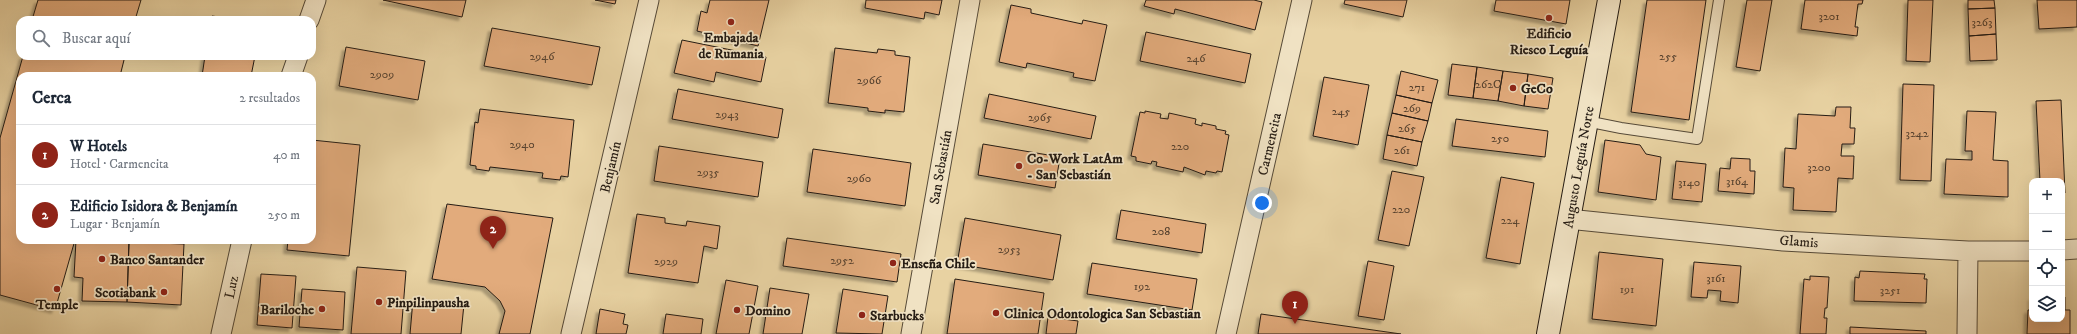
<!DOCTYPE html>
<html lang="es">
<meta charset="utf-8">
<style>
:root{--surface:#fff;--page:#f2f2f3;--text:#1f2937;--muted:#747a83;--line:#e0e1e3;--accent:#8f2418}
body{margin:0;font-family:"IM FELL DW Pica",serif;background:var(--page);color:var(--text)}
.controls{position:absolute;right:12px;bottom:12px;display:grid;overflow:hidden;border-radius:8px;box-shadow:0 4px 16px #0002}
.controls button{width:36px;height:36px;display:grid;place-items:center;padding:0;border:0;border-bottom:1px solid var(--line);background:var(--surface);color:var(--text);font:20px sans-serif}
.you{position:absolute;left:1262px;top:203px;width:14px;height:14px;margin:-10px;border:3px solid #fff;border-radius:50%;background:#1a73e8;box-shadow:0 0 0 6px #1a73e833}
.badge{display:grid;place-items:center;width:26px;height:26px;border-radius:50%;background:var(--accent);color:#fff;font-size:13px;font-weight:700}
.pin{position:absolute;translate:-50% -33px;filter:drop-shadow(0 1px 2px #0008)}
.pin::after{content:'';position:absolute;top:21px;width:14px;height:12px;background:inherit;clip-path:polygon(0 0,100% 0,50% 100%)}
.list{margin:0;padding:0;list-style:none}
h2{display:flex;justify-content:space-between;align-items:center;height:52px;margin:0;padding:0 16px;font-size:17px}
h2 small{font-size:13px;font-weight:400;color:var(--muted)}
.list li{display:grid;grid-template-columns:26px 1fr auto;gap:12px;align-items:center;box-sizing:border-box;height:60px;padding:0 16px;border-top:1px solid var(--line)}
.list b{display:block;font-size:15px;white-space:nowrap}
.list p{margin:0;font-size:13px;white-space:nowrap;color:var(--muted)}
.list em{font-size:13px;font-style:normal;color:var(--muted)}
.icon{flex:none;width:22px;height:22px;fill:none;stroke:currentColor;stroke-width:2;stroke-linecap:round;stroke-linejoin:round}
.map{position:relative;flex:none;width:2077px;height:334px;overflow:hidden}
.search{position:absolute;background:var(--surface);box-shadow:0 4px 16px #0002;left:16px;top:16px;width:300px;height:44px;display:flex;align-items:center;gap:10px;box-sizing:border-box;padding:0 14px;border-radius:12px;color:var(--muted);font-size:15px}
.panel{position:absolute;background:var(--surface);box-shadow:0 4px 16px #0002;left:16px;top:72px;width:300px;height:172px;border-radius:12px}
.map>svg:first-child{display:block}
.building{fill:#e2ab7c;stroke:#251c14;filter:url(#shadow)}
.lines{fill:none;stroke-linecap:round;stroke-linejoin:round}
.lane-casing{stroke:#564a38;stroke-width:12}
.street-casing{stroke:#564a38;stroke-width:21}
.secondary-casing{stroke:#251c14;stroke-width:24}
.lane{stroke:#f0e2c3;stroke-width:10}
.street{stroke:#f0e2c3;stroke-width:19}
.secondary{stroke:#f0e2c3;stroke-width:22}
.poi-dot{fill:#8f2418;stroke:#f0e2c3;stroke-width:1.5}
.labels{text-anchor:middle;stroke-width:3.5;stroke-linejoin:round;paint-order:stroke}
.number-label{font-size:12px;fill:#54402e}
.poi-label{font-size:14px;font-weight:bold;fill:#251c14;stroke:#f0e2c3;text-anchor:start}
.street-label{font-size:14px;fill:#251c14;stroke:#f0e2c3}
</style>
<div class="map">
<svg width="2077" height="334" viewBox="0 0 2077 334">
<defs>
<filter id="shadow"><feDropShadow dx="-3.5" dy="3.5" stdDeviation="1" flood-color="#0004"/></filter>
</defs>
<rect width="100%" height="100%" fill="#e8d2a2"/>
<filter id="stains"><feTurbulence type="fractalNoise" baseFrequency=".005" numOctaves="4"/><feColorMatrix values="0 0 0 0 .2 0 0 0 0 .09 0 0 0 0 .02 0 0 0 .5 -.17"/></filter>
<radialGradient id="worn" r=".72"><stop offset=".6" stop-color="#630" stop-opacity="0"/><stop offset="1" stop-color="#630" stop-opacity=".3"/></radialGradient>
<path class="building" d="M 38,0 L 141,0 L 135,20 L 32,20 Z
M 383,0 L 466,0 L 462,17 Z
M 595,0 L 616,0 L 615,4 Z
M 710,0 L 769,0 L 758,46 L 697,31 L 701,11 L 707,13 Z
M 866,0 L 942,0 L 939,15 L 925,12 L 924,19 L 865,8 Z
M 1146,0 L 1254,0 L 1262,2 L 1255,30 L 1175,9 L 1174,14 L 1144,6 Z
M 1345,0 L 1407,0 L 1403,17 L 1344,4 Z
M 1496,0 L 1570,0 L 1566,24 L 1494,11 Z
M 1647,0 L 1706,0 L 1689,120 L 1631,112 Z
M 1747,0 L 1772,0 L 1760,71 L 1736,67 Z
M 1805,0 L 1863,0 L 1862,4 L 1858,4 L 1855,27 L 1858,27 L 1857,36 L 1801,29 Z
M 1908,0 L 1933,0 L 1930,62 L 1906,61 Z
M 1968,0 L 1994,0 L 1995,8 L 1968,9 Z
M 2037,0 L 2077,0 L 2077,27 L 2039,29 Z
M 1011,5 L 1031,9 L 1031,13 L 1082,24 L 1083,20 L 1107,25 L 1095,81 L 1073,77 L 1074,73 L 1027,63 L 1026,68 L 999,62 Z
M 1995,8 L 1996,34 L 1969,36 L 1968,9 Z
M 212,16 L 239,20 L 211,20 Z
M 492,28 L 600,47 L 592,85 L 484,66 Z
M 1146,32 L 1251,54 L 1245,83 L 1140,61 Z
M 1996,34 L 1997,60 L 1970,61 L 1969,36 Z
M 682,40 L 766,57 L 761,82 L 716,72 L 714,82 L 674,73 Z
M 346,47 L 425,61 L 418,100 L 339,86 Z
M 835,48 L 877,53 L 878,49 L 895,51 L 895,55 L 910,57 L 904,112 L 885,110 L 885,113 L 868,111 L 868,108 L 828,103 Z
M 23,56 L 125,56 L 120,76 L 20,76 L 20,240 L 75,240 L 55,310 L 0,295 L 0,138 Z
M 205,56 L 255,56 L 251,76 L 202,76 Z
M 1452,64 L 1477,67 L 1473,98 L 1448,95 Z
M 1477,67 L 1503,71 L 1498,101 L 1473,98 Z
M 1401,71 L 1438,80 L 1432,103 L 1396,95 Z
M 1503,71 L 1528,74 L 1524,106 L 1498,101 Z
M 1528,74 L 1553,78 L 1548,109 L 1524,106 Z
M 1324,77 L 1369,85 L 1358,145 L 1313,136 Z
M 1903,84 L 1934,85 L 1931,181 L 1900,180 Z
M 678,89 L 783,109 L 778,138 L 672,119 Z
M 989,94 L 1096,116 L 1091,139 L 984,118 Z
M 1396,95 L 1432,103 L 1428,121 L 1392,113 Z
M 2061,100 L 2065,193 L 2062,193 L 2062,181 L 2040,181 L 2036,101 Z
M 1836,107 L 1851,107 L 1850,128 L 1855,128 L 1854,144 L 1842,144 L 1841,156 L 1854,156 L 1853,179 L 1838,178 L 1836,212 L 1793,210 L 1794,188 L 1783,187 L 1785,148 L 1796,149 L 1798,114 L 1835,116 Z
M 480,109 L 574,120 L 568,177 L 561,176 L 560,180 L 542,178 L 543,173 L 490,167 L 489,171 L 476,169 L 476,166 L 470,165 L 475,122 L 478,123 Z
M 1145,111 L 1161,114 L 1160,118 L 1168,119 L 1169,113 L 1196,119 L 1195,124 L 1202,126 L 1202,123 L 1216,126 L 1216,129 L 1226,131 L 1225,134 L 1229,135 L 1222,172 L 1217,171 L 1216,173 L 1206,171 L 1205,175 L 1184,167 L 1183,172 L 1156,166 L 1157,162 L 1152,161 L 1151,164 L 1136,161 L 1136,157 L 1131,156 L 1140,112 L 1145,113 Z
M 1967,111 L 1996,112 L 1993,160 L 2008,161 L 2008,197 L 1944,194 L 1946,159 L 1972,160 L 1972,151 L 1965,151 Z
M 1392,113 L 1428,121 L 1422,142 L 1387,135 Z
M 1456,119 L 1548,131 L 1545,157 L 1452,146 Z
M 1387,135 L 1422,142 L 1417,166 L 1383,159 Z
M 312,140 L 360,145 L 349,256 L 287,250 L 288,240 L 312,240 Z
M 1605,140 L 1640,145 L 1646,154 L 1661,157 L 1656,200 L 1598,192 Z
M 983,144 L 1060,157 L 1055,188 L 978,175 Z
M 659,146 L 763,162 L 758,197 L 654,181 Z
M 813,149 L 911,163 L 905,206 L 807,192 Z
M 1731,158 L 1750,159 L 1750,171 L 1755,171 L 1754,194 L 1718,191 L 1720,168 L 1730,169 Z
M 1676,161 L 1706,164 L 1702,202 L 1672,199 Z
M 1392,171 L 1424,177 L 1409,246 L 1378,240 Z
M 1501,177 L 1534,183 L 1520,264 L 1486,258 Z
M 447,204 L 553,218 L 530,334 L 499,334 L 505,311 L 500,301 L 485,287 L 432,279 Z
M 1121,210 L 1206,224 L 1202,253 L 1116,239 Z
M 637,214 L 665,218 L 665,223 L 686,226 L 687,221 L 720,226 L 717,249 L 704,246 L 698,283 L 628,273 Z
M 965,218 L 1061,235 L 1053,280 L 957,264 Z
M 787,238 L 901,254 L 897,282 L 783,266 Z
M 76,240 L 129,242 L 127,302 L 82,301 L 83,278 L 74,277 Z
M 129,242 L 184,244 L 181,305 L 127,302 Z
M 1599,252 L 1663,259 L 1656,326 L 1592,319 Z
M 1368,261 L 1394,266 L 1384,320 L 1358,316 Z
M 1694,262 L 1741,266 L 1738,303 L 1720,301 L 1721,291 L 1708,290 L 1707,298 L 1691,297 Z
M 1092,263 L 1197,279 L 1192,310 L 1087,294 Z
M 357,267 L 406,271 L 401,334 L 351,334 Z
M 1860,271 L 1925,274 L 1924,279 L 1927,279 L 1926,303 L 1854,301 L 1855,277 L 1859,278 Z
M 261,274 L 296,276 L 292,328 L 257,325 Z
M 1810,276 L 1829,277 L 1827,308 L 1825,308 L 1824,318 L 1827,318 L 1826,334 L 1800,334 L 1804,279 L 1810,280 Z
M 955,279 L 1044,293 L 1038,334 L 947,334 Z
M 726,280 L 758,286 L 749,334 L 716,334 Z
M 770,288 L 809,294 L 802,334 L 763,334 Z
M 302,289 L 345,292 L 343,330 L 299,327 Z
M 843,289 L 888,296 L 882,334 L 836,333 Z
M 2032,297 L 2032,319 L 2062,319 L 2062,297 L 2065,297 L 2065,310 L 2070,310 L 2070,334 L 2027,334 L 2028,310 L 2032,310 Z
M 413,300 L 464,304 L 461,334 L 410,334 Z
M 600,309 L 625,314 L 623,324 L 628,325 L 626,334 L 596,334 Z
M 666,314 L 703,319 L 701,334 L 663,334 Z
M 1261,314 L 1401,334 L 1258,334 Z
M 1048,317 L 1078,321 L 1076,334 L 1046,334 Z
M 1850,327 L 1926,331 L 1926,334 L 1850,334 Z"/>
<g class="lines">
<g class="lane-casing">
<path id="lane" d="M 1586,121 L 1621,128 L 1697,139 L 1719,0"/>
</g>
<g class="street-casing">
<path id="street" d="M 309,20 L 316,0
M 291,76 L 298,56
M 1568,219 L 1783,241 L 1968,251 L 2032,251
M 2062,250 L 2077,249
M 221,334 L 242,240
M 571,334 L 649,0
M 911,334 L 970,0
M 1226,334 L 1302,0
M 1967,334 L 1968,251"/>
</g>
<g class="secondary-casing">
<path id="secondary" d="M 1548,334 L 1609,0"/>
</g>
<use href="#lane" class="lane"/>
<use href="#street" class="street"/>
<use href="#secondary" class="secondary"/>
</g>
<g class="poi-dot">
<circle cx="1549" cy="18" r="4"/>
<circle cx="731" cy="22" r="4"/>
<circle cx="1513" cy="88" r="4"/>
<circle cx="1019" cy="166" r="4"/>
<circle cx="102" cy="259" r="4"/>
<circle cx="893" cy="263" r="4"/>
<circle cx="57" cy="289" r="4"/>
<circle cx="164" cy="292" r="4"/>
<circle cx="379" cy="302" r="4"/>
<circle cx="322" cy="309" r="4"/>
<circle cx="737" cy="310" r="4"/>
<circle cx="996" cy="313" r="4"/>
<circle cx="862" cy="315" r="4"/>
</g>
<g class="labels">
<g class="number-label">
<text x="1829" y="20">3201</text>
<text x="1982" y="26">3263</text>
<text x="542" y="60">2946</text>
<text x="1668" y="60">255</text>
<text x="1196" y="62">246</text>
<text x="382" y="78">2909</text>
<text x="869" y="84">2966</text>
<text x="1488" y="88">262C</text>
<text x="1417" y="91">271</text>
<text x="1412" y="112">269</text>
<text x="1341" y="115">245</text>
<text x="727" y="118">2943</text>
<text x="1040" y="121">2965</text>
<text x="1407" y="132">265</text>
<text x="1917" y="137">3242</text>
<text x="1500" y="142">250</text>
<text x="522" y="148">2940</text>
<text x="1180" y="150">220</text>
<text x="1402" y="154">261</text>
<text x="1819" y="171">3200</text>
<text x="708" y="176">2935</text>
<text x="859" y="182">2960</text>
<text x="1737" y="185">3164</text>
<text x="1689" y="186">3140</text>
<text x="1401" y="213">220</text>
<text x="1510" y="224">224</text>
<text x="1161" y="235">208</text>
<text x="1009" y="253">2953</text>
<text x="842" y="264">2952</text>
<text x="666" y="265">2929</text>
<text x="1716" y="282">3161</text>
<text x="1142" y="290">192</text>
<text x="1627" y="293">191</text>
<text x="1890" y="294">3251</text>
</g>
<g class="poi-label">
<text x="1549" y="38" text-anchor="middle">Edificio<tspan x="1549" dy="16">Riesco Leguía</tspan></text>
<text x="731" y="42" text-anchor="middle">Embajada<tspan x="731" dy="16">de Rumania</tspan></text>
<text x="1521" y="93">GeCo</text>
<text x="1027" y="163">Co-Work LatAm<tspan x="1027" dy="16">- San Sebastián</tspan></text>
<text x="110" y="264">Banco Santander</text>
<text x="901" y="268">Enseña Chile</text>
<text x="156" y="297" text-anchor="end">Scotiabank</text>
<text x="387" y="307">Pinpilinpausha</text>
<text x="57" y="309" text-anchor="middle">Temple</text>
<text x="314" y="314" text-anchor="end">Bariloche</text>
<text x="745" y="315">Domino</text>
<text x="1004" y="318">Clinica Odontologica San Sebastian</text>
<text x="870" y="320">Starbucks</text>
</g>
<g class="street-label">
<text transform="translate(1269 144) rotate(-77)" y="5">Carmencita</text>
<text transform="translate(610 167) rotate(-77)" y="5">Benjamín</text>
<text transform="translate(940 167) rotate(-80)" y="5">San Sebastián</text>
<text transform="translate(1578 167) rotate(-80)" y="5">Augusto Leguía Norte</text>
<text transform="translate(1799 241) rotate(4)" y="5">Glamis</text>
<text transform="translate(231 287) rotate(-78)" y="5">Luz</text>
</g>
</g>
<rect width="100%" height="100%" filter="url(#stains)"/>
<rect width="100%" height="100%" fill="url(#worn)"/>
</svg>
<div class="controls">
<button>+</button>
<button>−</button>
<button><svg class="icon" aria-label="locate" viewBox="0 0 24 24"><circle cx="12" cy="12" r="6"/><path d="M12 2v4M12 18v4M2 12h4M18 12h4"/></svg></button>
<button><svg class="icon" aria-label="layers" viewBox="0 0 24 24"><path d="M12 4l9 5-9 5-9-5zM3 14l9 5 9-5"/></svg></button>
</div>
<div class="you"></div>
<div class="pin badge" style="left:1295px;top:324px">1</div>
<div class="pin badge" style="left:493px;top:249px">2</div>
<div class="search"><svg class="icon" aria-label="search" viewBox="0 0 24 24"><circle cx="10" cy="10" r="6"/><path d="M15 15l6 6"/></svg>Buscar aquí</div>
<section class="panel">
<h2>Cerca<small>2 resultados</small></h2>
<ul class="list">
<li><span class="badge">1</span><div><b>W Hotels</b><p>Hotel · Carmencita</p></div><em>40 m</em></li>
<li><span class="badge">2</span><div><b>Edificio Isidora &amp; Benjamín</b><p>Lugar · Benjamín</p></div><em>250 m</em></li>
</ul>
</section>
</div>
